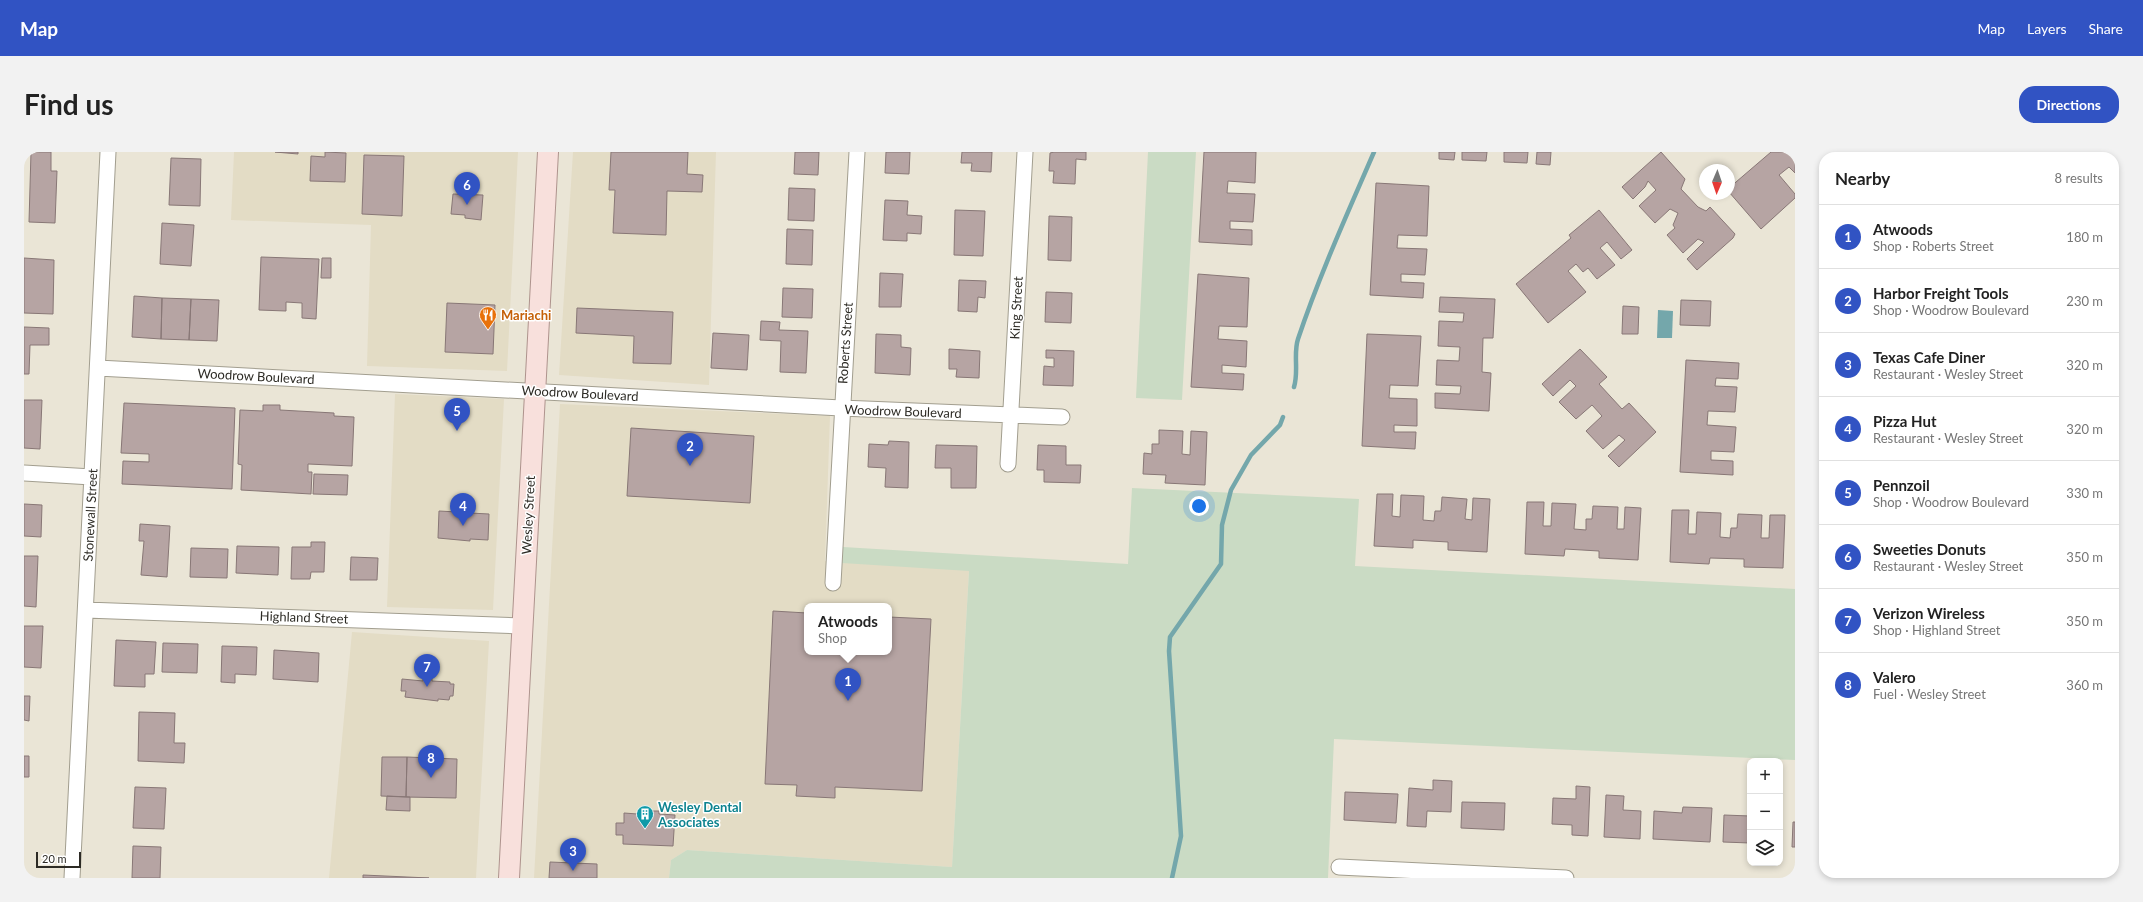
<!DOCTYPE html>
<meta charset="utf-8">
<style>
:root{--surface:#fff;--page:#f2f2f2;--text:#222;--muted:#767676;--line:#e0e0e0;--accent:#3153c3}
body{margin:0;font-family:Lato,sans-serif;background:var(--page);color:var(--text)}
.controls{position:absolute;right:12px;bottom:12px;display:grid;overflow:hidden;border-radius:8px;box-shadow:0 2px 6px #0003}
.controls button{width:36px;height:36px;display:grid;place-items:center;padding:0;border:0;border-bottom:1px solid var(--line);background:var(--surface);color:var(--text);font:20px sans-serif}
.compass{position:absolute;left:1675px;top:12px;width:36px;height:36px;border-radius:50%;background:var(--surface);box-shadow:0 2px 6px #0003;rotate:182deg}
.scale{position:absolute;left:12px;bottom:10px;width:45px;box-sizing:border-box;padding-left:4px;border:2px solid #2d2b25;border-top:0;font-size:11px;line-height:14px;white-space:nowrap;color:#2d2b25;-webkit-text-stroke:3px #fff;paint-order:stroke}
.you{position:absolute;left:1175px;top:354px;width:14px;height:14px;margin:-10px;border:3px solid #fff;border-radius:50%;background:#1a73e8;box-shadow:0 0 0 6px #1a73e833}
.badge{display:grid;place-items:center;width:26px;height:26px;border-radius:50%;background:var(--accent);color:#fff;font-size:13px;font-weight:700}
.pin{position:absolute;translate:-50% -33px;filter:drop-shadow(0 1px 2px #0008)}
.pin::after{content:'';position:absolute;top:21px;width:14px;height:12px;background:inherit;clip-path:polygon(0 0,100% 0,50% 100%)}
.popup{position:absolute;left:780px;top:451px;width:88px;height:52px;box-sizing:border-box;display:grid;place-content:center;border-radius:8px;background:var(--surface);filter:drop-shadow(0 1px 3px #0005);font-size:13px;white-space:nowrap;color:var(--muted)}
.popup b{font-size:15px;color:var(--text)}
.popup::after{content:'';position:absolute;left:50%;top:100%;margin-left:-8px;border:8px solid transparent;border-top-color:var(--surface)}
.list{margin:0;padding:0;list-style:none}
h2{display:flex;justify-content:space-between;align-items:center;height:52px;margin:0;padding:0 16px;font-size:17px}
h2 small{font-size:13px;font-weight:400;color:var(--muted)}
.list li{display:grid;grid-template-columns:26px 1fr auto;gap:12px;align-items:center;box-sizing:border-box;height:64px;padding:0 16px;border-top:1px solid var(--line)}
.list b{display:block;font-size:15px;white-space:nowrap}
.list p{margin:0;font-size:13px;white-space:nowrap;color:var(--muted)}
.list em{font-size:13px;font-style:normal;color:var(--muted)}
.icon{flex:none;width:22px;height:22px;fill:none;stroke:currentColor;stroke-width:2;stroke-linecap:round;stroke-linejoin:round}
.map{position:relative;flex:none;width:1771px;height:726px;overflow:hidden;border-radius:16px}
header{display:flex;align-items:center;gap:24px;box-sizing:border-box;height:56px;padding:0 20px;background:var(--accent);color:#fff}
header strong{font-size:19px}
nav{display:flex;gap:22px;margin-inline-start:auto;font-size:14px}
.intro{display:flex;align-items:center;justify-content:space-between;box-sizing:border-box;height:96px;padding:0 24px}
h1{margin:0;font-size:28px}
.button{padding:10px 18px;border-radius:16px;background:var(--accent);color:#fff;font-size:14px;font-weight:700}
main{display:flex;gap:24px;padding:0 24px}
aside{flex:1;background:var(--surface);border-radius:16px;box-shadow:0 2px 6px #0003}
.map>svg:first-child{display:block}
.built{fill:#e3dcc5;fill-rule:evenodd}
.green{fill:#cadbc4}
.water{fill:#74a7ab}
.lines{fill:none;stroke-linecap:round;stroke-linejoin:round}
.stream{stroke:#74a7ab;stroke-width:4.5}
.building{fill:#b6a4a3;stroke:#887776}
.minor-casing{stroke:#a29e8f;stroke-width:17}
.major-casing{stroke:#ae938d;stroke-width:22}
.minor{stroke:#fff;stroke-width:15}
.major{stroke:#f8e0dc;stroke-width:20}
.labels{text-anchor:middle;stroke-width:3;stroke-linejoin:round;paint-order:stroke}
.street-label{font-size:13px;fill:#2d2b25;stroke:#fff}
.food-label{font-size:13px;font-weight:bold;fill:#c56008;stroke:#fff;text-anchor:start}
.culture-label{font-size:13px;font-weight:bold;fill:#0d838f;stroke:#fff;text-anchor:start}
</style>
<header>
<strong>Map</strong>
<nav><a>Map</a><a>Layers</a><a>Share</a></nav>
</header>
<div class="intro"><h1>Find us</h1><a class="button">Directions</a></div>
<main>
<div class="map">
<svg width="1771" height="726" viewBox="0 0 1771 726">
<rect width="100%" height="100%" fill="#eae5d6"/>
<path class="built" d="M 210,0 L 494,0 L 483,219 L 343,214 L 347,73 L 207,68 Z
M 549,0 L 692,0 L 685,233 L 535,223 Z
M 371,242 L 480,247 L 469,458 L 363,455 Z
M 536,252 L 806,264 L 801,409 L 945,418 L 928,715 L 663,698 L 647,708 L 645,726 L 510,726 ZM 783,454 L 865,454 L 865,500 L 783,500 Z
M 328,480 L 465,489 L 452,726 L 305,726 Z"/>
<path class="green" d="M 1124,0 L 1172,0 L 1158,248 L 1112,246 Z
M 1108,336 L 1335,347 L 1331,414 L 1771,437 L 1771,608 L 1310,587 L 1304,726 L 645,726 L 647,708 L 663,698 L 928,715 L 945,419 L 818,411 L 819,395 L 1104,412 Z"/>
<path class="water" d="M 1634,158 L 1649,159 L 1648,186 L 1633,186 Z"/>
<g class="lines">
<path class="stream" d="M 1270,235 C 1275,219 1269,202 1274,187 C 1295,124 1324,60 1350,0
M 1148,726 L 1157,684 L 1145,499 L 1146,485 L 1197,412 L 1198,373 L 1207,338 L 1227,303 L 1256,273 L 1259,265"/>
</g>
<path class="building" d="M 7,0 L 27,0 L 27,19 L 33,19 L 31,71 L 5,70 Z
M 251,0 L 274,0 L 274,2 Z
M 301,0 L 322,1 L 321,30 L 286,29 L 287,4 L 301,5 Z
M 587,0 L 664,0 L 663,22 L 679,23 L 678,40 L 643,39 L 642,83 L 589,81 L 591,38 L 585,38 Z
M 771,0 L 795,0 L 794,23 L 770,22 Z
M 862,0 L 886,0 L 885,22 L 861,21 Z
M 938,0 L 968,0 L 967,20 L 947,19 L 948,11 L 937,11 Z
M 1030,0 L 1062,0 L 1062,8 L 1052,7 L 1051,32 L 1029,31 L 1030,19 L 1025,19 L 1026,1 Z
M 1180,0 L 1232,0 L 1231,31 L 1204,29 L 1203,41 L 1231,42 L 1229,70 L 1206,69 L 1206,77 L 1228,78 L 1228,93 L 1175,90 Z
M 1415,0 L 1431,0 L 1430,8 L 1415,7 Z
M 1438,0 L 1463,0 L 1462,9 L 1438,8 Z
M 1480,0 L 1504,0 L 1503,11 L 1480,10 Z
M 1513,0 L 1527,0 L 1526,13 L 1512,12 Z
M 1637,0 L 1661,27 L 1657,37 L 1674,55 L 1682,59 L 1686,55 L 1711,82 L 1709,86 L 1673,118 L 1663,107 L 1680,90 L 1674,87 L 1659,101 L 1643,83 L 1651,76 L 1649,73 L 1654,61 L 1646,57 L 1631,71 L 1615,54 L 1632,38 L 1624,29 L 1621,35 L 1609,47 L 1598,35 Z
M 1747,0 L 1771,0 L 1771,21 L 1765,15 L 1755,23 L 1771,42 L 1771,46 L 1737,77 L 1705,40 L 1705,36 Z
M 340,3 L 380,4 L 378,64 L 338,62 Z
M 147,6 L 177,7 L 176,54 L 145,53 Z
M 1352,31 L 1405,34 L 1403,84 L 1374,83 L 1373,96 L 1403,97 L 1401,123 L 1377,122 L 1377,130 L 1400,131 L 1399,146 L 1346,143 Z
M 765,36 L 791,37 L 790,69 L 764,68 Z
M 429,42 L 459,43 L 457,68 L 441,66 L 441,63 L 427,62 Z
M 861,48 L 884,49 L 883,63 L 898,64 L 897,82 L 883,81 L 883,89 L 859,88 Z
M 931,58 L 961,59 L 959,104 L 930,103 Z
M 1575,58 L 1608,98 L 1597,107 L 1583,90 L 1576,96 L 1591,113 L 1573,127 L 1564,116 L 1559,120 L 1552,112 L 1544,119 L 1562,140 L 1524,171 L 1492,132 L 1547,86 L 1545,83 Z
M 1025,64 L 1048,65 L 1047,109 L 1024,108 Z
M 138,71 L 170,73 L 167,114 L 136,112 Z
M 763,77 L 789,78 L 788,113 L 762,112 Z
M 237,105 L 295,107 L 292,167 L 278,166 L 278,151 L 262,150 L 262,159 L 235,158 Z
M 0,106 L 30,108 L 29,162 L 0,161 Z
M 298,106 L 307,106 L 307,126 L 297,126 Z
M 856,121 L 879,122 L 877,155 L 855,155 Z
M 1174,122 L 1225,126 L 1223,175 L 1195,174 L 1194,187 L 1223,189 L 1222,215 L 1198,213 L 1198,221 L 1220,222 L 1219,238 L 1167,235 Z
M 935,128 L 962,129 L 961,146 L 954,145 L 953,160 L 934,159 Z
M 759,136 L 789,137 L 788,166 L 758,165 Z
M 1022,140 L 1048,141 L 1047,171 L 1021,170 Z
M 110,144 L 138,146 L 137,187 L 108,185 Z
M 1416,145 L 1471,147 L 1469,186 L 1459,186 L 1458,220 L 1467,221 L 1465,259 L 1411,256 L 1411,241 L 1436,242 L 1437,234 L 1412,233 L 1413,208 L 1435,209 L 1436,195 L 1414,194 L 1415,169 L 1439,170 L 1440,161 L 1415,160 Z
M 138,146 L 167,147 L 165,188 L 137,187 Z
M 167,147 L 195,148 L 193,189 L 165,188 Z
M 1657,148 L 1687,149 L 1686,174 L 1656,173 Z
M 423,151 L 471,153 L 469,202 L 421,200 Z
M 1599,154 L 1615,155 L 1614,182 L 1598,182 Z
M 553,156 L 649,160 L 647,212 L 609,211 L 610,184 L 552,181 Z
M 737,169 L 756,170 L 755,178 L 784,179 L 782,221 L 756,220 L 757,189 L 736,188 Z
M 0,175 L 25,176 L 25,193 L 6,193 L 5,222 L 0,222 Z
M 689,181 L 725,183 L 723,218 L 687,216 Z
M 852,182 L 877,183 L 877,195 L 887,196 L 886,223 L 851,221 Z
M 1343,182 L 1397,184 L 1394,234 L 1366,233 L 1365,246 L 1393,247 L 1393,274 L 1370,273 L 1370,280 L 1392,280 L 1391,297 L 1338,294 Z
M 925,197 L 956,199 L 955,226 L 932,225 L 933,217 L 925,217 Z
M 1556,197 L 1583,225 L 1575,232 L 1598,257 L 1605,251 L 1632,280 L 1595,315 L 1584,304 L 1601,288 L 1595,283 L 1579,297 L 1562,279 L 1578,264 L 1568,253 L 1552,267 L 1535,250 L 1552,234 L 1546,228 L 1529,244 L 1518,232 Z
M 1022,198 L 1050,199 L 1049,234 L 1019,233 L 1020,214 L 1030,215 L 1030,206 L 1022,206 Z
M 1662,208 L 1715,211 L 1714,227 L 1692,226 L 1691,234 L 1713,235 L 1711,260 L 1684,259 L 1683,273 L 1712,275 L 1710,300 L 1687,299 L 1687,308 L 1709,309 L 1709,323 L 1656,320 Z
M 0,248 L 18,248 L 16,297 L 0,296 Z
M 100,251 L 211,256 L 208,337 L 98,332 L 99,309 L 125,310 L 125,302 L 97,301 Z
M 239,253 L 256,253 L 256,258 L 310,261 L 310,264 L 330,265 L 328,314 L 284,312 L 284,320 L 288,320 L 287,342 L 217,338 L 218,313 L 214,312 L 216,258 L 239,259 Z
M 607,276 L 730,284 L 726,351 L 603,344 Z
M 1135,278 L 1159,279 L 1158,302 L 1166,303 L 1167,279 L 1183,280 L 1181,333 L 1141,331 L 1142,323 L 1119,322 L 1120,301 L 1128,302 L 1128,292 L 1135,292 Z
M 865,289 L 885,290 L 884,336 L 861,335 L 862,316 L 844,315 L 845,292 L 864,293 Z
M 912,293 L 953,294 L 952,336 L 927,336 L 927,316 L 911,316 Z
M 1014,293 L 1042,294 L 1042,313 L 1057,313 L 1056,331 L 1020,330 L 1020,318 L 1013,318 Z
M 290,322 L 324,323 L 323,343 L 289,342 Z
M 1353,342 L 1369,342 L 1368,364 L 1376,365 L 1377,343 L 1400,344 L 1399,368 L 1410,369 L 1411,359 L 1417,359 L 1418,345 L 1443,347 L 1441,367 L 1448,368 L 1449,346 L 1466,347 L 1463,400 L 1424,398 L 1424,390 L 1389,388 L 1389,396 L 1350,394 Z
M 1503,350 L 1520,350 L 1519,374 L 1527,374 L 1528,351 L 1552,352 L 1550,377 L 1562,378 L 1562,367 L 1568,367 L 1569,354 L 1594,355 L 1593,377 L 1600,377 L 1601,355 L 1617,356 L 1614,408 L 1575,406 L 1575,399 L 1541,397 L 1540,404 L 1501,402 Z
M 0,352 L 18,353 L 17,385 L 0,384 Z
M 434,356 L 446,357 L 446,361 L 465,362 L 464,388 L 446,387 L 446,389 L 414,386 L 415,359 L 433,360 Z
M 1648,358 L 1665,358 L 1664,382 L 1672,382 L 1673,360 L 1697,361 L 1696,385 L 1706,386 L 1707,376 L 1713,376 L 1714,362 L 1738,363 L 1737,386 L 1745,386 L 1746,363 L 1761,363 L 1759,416 L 1720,415 L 1720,407 L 1686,406 L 1685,412 L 1646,410 Z
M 116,372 L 146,374 L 143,425 L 117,423 L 120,389 L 115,389 Z
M 287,390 L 301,390 L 300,420 L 287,420 L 286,427 L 267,427 L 268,395 L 287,395 Z
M 213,394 L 255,395 L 254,423 L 212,421 Z
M 167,396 L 204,397 L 203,426 L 166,425 Z
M 0,404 L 14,404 L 12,455 L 0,454 Z
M 327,405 L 354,406 L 353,428 L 326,428 Z
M 749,459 L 783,461 L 783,500 L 865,500 L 865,465 L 907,467 L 898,639 L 811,635 L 811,646 L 772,644 L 773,633 L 741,632 Z
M 0,474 L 19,474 L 17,516 L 0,515 Z
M 92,488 L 132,490 L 130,522 L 121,522 L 121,535 L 90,534 Z
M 139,491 L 174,492 L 173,521 L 138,520 Z
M 198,494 L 233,495 L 232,523 L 211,522 L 211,531 L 197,530 Z
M 250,498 L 295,501 L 294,530 L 249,527 Z
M 399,526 L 408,526 L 408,529 L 426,530 L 426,532 L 430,532 L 429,544 L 426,544 L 425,548 L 414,547 L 414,549 L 381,545 L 382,539 L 377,539 L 378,527 L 399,529 Z
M 0,544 L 6,544 L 5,569 L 0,568 Z
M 115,560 L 151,561 L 150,591 L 161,591 L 160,611 L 114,609 Z
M 0,604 L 5,604 L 5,625 L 0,625 Z
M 358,605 L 383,605 L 382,645 L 357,644 Z
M 383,605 L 433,607 L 432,646 L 382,645 Z
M 1409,628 L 1428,629 L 1427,660 L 1403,659 L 1402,675 L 1383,674 L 1385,636 L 1409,638 Z
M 1552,634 L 1566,635 L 1564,684 L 1548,683 L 1548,673 L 1528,672 L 1529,646 L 1552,647 Z
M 111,635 L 142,636 L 140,677 L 109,676 Z
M 1321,640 L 1374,642 L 1372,671 L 1320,668 Z
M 1582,643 L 1600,644 L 1599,658 L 1617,659 L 1616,687 L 1580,685 Z
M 363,644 L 386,645 L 386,659 L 362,658 Z
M 1438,650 L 1481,651 L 1480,678 L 1437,676 Z
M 1659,655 L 1688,656 L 1686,690 L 1629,687 L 1630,659 L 1658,661 Z
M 627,659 L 635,659 L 635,662 L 651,663 L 649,694 L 599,692 L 599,683 L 592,683 L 592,671 L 600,671 L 600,661 L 627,663 Z
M 1700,663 L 1726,664 L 1726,691 L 1699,690 Z
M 1769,670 L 1771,670 L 1771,695 L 1768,695 Z
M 109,694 L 137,695 L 136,726 L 108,726 Z
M 526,710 L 573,712 L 573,726 L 525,726 Z
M 339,723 L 405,726 L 339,726 Z"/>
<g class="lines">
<g class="minor-casing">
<path id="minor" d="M 74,216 L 817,256 L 1038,265
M 984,312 L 1001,0
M 0,321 L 68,325
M 809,431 L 833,0
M 62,458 L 498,474
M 1315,715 L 1542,726
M 48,726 L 84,0"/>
</g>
<g class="major-casing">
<path id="major" d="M 485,726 L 524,0"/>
</g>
<use href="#minor" class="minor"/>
<use href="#major" class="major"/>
</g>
<defs>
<g id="restaurant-pin" transform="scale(0.9)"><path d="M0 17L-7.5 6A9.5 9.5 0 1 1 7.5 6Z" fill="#e8710a" stroke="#fff"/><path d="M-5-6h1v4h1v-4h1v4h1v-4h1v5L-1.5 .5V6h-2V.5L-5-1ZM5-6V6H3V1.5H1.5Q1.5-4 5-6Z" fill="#fff"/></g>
<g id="building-pin" transform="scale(0.9)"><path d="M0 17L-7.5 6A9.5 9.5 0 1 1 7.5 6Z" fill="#0f9aa8" stroke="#fff"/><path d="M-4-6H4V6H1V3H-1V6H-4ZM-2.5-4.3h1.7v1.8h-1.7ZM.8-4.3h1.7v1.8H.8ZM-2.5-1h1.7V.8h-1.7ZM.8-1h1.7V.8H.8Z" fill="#fff"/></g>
</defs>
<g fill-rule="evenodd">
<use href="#restaurant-pin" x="464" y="163"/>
<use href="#building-pin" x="621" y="662"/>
</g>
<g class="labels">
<g class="street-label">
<text transform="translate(992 156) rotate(-87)" y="5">King Street</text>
<text transform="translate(821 191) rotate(-86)" y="5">Roberts Street</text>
<text transform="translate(232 224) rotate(3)" y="5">Woodrow Boulevard</text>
<text transform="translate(556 241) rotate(3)" y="5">Woodrow Boulevard</text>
<text transform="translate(879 259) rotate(2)" y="5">Woodrow Boulevard</text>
<text transform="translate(66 363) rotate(-87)" y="5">Stonewall Street</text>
<text transform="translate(504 363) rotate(-87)" y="5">Wesley Street</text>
<text transform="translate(280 465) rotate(2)" y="5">Highland Street</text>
</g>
<g class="food-label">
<text x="477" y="168">Mariachi</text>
</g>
<g class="culture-label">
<text x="634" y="660">Wesley Dental<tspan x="634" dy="15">Associates</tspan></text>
</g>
</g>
</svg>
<div class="controls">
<button>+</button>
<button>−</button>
<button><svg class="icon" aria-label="layers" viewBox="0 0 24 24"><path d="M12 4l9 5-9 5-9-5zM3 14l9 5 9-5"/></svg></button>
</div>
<svg class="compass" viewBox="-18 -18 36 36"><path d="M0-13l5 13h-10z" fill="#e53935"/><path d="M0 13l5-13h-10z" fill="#767676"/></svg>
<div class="scale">20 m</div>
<div class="you"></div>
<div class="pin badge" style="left:824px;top:549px">1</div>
<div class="popup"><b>Atwoods</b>Shop</div>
<div class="pin badge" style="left:666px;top:314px">2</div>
<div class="pin badge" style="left:549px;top:719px">3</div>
<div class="pin badge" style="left:439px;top:374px">4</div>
<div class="pin badge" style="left:433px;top:279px">5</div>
<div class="pin badge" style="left:443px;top:53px">6</div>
<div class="pin badge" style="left:403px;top:535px">7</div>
<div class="pin badge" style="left:407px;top:626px">8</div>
</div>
<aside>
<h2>Nearby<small>8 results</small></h2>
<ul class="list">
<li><span class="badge">1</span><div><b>Atwoods</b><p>Shop · Roberts Street</p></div><em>180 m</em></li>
<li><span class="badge">2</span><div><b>Harbor Freight Tools</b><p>Shop · Woodrow Boulevard</p></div><em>230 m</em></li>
<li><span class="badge">3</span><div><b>Texas Cafe Diner</b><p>Restaurant · Wesley Street</p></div><em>320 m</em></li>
<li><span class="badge">4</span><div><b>Pizza Hut</b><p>Restaurant · Wesley Street</p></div><em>320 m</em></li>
<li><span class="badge">5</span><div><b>Pennzoil</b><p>Shop · Woodrow Boulevard</p></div><em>330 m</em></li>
<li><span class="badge">6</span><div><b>Sweeties Donuts</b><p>Restaurant · Wesley Street</p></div><em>350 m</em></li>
<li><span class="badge">7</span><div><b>Verizon Wireless</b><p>Shop · Highland Street</p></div><em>350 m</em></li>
<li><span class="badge">8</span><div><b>Valero</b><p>Fuel · Wesley Street</p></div><em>360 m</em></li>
</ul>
</aside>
</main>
